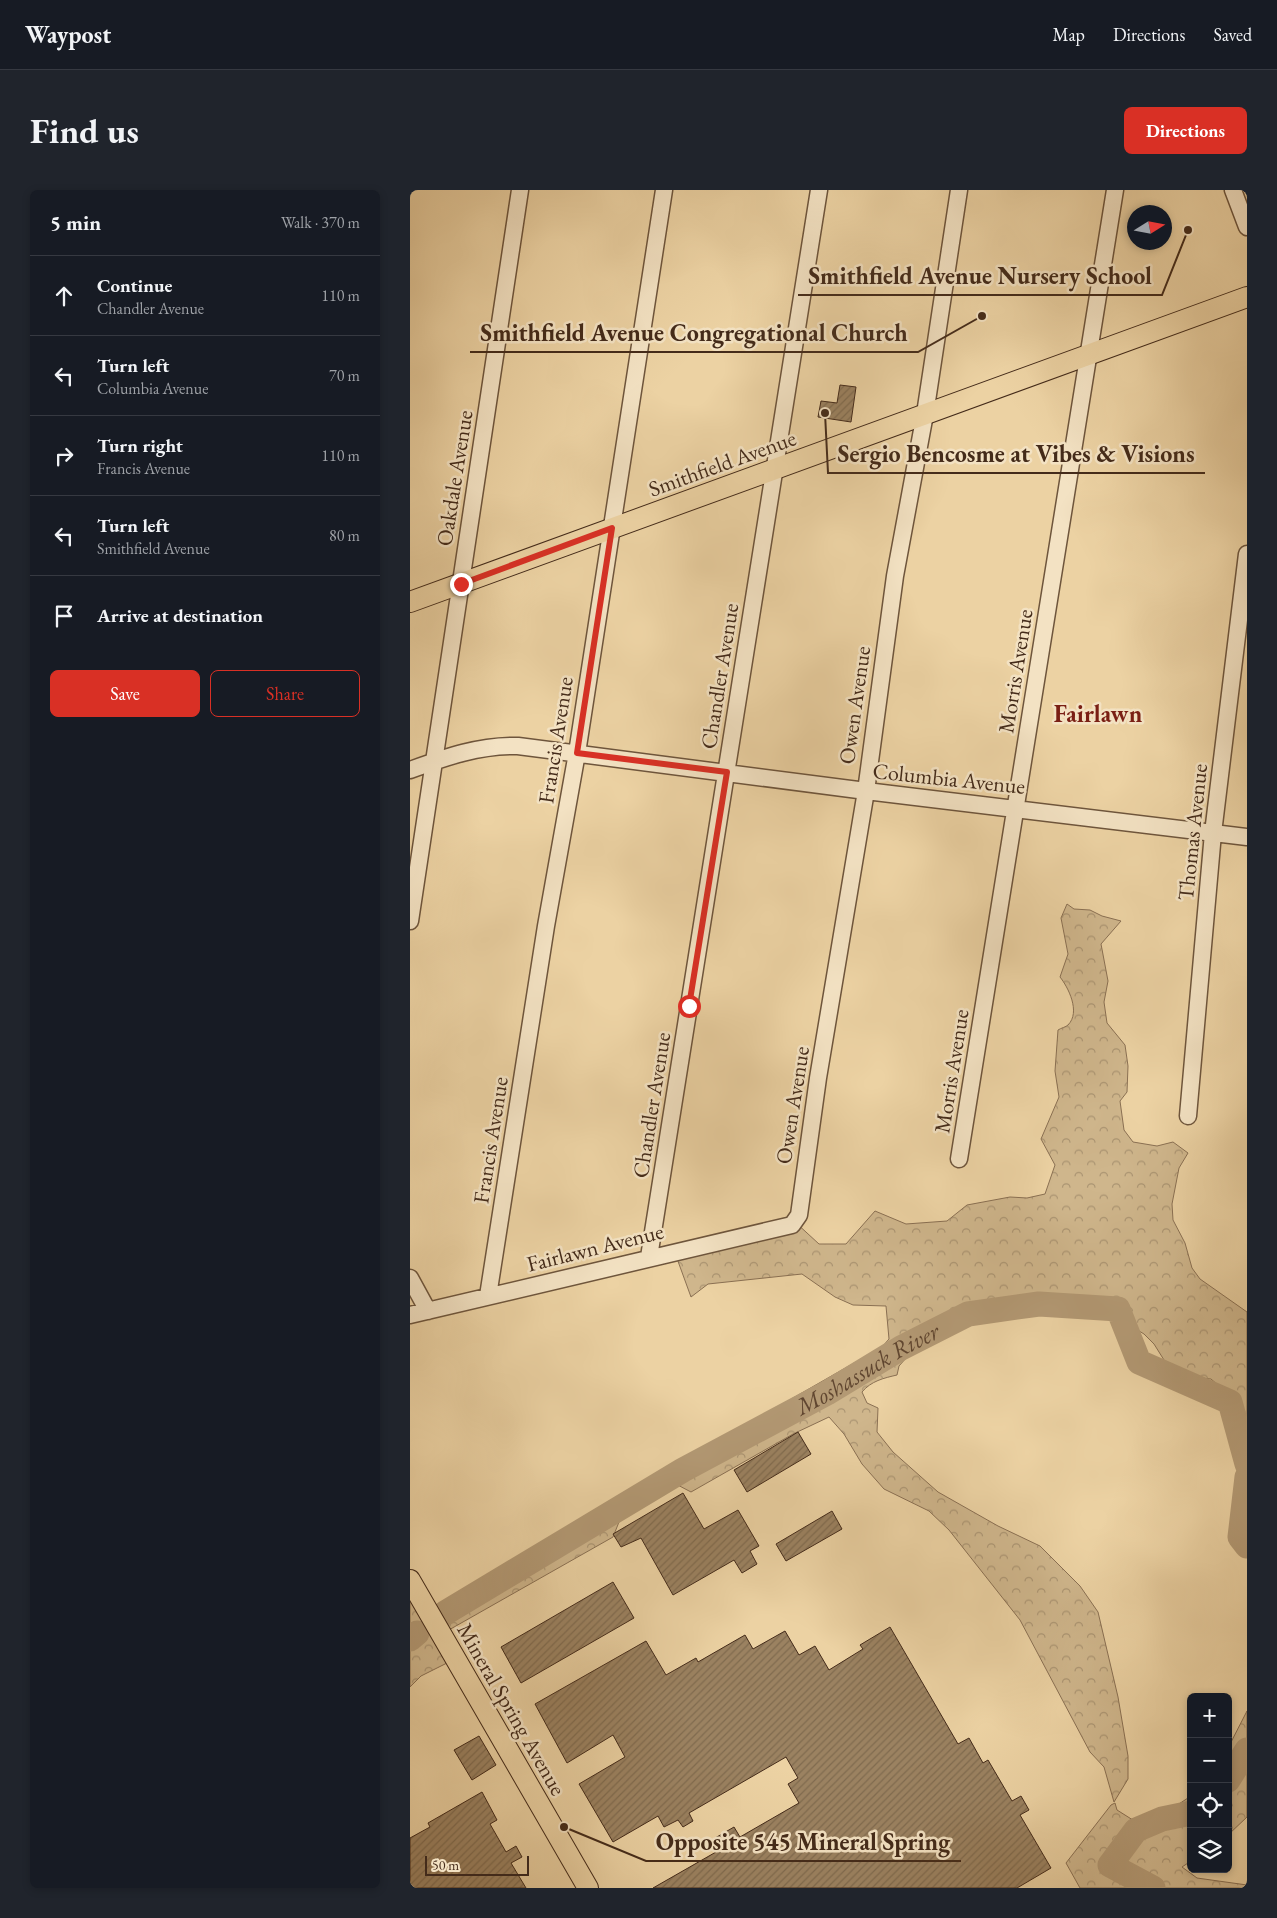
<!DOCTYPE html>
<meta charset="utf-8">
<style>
:root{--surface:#171b24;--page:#20242c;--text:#f1f3f6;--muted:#9ea1a6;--line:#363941;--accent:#d93025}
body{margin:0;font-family:"EB Garamond",serif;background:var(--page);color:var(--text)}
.controls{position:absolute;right:15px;bottom:15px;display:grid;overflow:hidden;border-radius:8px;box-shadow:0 2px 8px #0003}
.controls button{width:45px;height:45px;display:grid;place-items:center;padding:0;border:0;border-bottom:1px solid var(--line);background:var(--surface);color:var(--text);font:25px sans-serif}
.compass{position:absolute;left:717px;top:15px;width:45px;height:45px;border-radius:50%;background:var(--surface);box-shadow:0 2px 8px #0003;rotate:79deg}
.scale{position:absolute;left:15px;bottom:12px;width:104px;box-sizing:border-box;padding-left:5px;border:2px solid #442b1a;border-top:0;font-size:14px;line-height:18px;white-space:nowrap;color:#442b1a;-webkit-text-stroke:4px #f3e2c3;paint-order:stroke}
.stop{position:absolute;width:15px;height:15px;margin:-11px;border:4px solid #d93025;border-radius:50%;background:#fff}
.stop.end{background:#d93025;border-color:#fff;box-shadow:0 1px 5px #0008}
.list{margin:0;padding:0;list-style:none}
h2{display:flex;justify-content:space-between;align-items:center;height:65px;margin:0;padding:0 20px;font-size:21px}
h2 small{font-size:16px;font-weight:400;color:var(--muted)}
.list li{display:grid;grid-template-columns:32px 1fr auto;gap:15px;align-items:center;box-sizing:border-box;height:80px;padding:0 20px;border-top:1px solid var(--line)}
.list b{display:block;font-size:19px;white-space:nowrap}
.list p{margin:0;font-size:16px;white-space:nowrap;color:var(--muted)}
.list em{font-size:16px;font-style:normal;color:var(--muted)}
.actions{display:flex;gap:10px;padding:15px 20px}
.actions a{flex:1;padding:11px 0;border:1px solid var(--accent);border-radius:8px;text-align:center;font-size:18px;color:var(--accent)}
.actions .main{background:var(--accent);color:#fff}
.icon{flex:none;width:28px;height:28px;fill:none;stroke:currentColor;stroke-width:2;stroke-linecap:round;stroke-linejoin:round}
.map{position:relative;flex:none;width:837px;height:1698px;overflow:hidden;border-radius:8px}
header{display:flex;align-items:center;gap:30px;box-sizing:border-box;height:70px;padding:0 25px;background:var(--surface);border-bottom:1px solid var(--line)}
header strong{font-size:24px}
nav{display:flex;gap:28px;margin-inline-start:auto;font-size:18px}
.intro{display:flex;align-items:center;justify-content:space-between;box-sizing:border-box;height:120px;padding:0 30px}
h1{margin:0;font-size:35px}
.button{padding:12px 22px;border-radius:8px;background:var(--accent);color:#fff;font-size:18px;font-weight:700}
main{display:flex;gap:30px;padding:0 30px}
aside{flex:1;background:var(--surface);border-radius:8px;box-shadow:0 2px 8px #0003}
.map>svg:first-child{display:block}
.forest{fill:url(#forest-crowns);stroke:#8a7053}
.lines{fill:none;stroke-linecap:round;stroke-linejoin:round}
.river{stroke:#b39974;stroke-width:25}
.building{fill:url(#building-hatch);stroke:#442b1a}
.minor-casing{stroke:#6e553c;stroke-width:19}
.major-casing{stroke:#442b1a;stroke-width:22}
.minor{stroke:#f3e2c3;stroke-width:16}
.major{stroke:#ecd2a3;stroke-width:20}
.route{stroke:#d93025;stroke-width:6}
.labels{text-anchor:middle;stroke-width:5;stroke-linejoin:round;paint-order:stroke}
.street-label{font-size:22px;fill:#442b1a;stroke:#f3e2c3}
.neighbourhood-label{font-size:24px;font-weight:bold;fill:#7a1f14;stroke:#f3e2c3}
.water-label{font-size:24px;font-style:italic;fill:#604630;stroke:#f3e2c3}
.leader{fill:none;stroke:#442b1a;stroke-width:2}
.callout-dot{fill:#442b1a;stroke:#f3e2c3;stroke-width:2}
.callout-label{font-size:24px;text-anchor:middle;font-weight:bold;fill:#442b1a;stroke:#f3e2c3;stroke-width:5;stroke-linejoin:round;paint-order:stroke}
</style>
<header>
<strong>Waypost</strong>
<nav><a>Map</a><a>Directions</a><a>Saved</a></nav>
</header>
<div class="intro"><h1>Find us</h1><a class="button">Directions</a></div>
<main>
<aside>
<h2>5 min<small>Walk · 370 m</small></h2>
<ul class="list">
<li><svg class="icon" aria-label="ahead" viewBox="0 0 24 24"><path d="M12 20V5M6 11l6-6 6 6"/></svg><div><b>Continue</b><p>Chandler Avenue</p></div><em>110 m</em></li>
<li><svg class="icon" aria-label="left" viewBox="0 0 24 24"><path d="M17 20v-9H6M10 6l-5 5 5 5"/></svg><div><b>Turn left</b><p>Columbia Avenue</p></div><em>70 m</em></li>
<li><svg class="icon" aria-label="right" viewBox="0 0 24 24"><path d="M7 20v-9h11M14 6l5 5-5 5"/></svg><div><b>Turn right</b><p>Francis Avenue</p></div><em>110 m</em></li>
<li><svg class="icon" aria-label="left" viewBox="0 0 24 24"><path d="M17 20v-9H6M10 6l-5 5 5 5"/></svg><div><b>Turn left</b><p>Smithfield Avenue</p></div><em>80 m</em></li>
<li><svg class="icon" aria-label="arrive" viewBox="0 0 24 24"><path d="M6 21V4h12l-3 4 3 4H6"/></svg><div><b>Arrive at destination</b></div></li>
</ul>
<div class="actions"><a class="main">Save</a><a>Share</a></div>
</aside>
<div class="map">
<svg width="837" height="1698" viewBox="0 0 837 1698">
<defs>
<pattern id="forest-crowns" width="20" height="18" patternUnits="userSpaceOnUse" patternTransform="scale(1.25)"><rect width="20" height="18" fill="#cfb68c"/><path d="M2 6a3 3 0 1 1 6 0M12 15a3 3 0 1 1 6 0" fill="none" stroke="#aa9472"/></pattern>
<pattern id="building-hatch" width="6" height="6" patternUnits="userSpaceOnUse" patternTransform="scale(1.25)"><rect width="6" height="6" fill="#9b8261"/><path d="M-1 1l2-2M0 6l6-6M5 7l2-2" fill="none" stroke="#806b4f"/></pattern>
</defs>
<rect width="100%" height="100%" fill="#ecd2a3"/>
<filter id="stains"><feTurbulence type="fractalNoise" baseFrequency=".004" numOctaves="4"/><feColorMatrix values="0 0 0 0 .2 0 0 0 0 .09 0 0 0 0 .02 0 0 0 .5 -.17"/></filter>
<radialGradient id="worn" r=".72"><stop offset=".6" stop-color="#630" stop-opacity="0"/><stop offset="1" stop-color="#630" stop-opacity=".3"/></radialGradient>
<path class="forest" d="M 657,714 L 664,719 L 680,720 L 692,726 L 711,731 L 691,754 L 698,791 L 694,812 L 697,833 L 715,855 L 718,876 L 717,902 L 710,911 L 714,940 L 723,952 L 747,956 L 763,952 L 778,963 L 769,978 L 762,1014 L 763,1030 L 775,1053 L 782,1078 L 790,1089 L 837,1122 L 837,1241 L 832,1216 L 801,1189 L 764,1186 L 744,1154 L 734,1144 L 703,1125 L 656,1118 L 535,1140 L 505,1158 L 489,1176 L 487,1185 C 474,1188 461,1191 452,1202 L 457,1213 L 468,1218 L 467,1242 L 483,1262 L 528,1302 L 588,1336 L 630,1356 L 670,1396 L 688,1422 L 708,1507 L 718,1566 L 718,1589 L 704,1612 L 694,1577 L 680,1562 L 610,1430 L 539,1340 L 519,1321 L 474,1299 L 452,1274 L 434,1244 L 419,1227 L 383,1244 L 281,1302 L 262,1292 L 215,1317 L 203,1347 L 30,1445 L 41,1471 L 11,1486 L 0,1497 L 0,1398 L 24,1435 L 108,1383 L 109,1374 L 116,1361 L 472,1157 L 479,1149 L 476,1116 L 443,1115 L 425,1107 L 392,1084 L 298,1094 L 281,1107 L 265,1063 L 384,1031 L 409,1054 L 436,1054 L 465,1021 L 496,1034 L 537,1031 L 557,1015 L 600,1007 L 617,1008 L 635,1004 L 645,975 L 631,949 L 649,907 L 645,881 L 648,840 C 651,838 656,837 658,835 C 671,822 658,797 650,787 L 658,764 L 651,728 Z
M 837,1521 L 837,1627 L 818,1645 L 818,1558 Z
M 781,1606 L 781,1671 L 772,1677 L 787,1688 L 837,1695 L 837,1698 L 670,1698 L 656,1673 L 701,1615 L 705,1613 L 707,1620 L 734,1637 Z"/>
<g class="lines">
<g class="river">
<path d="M 837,1287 L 830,1347 L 837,1356"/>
<path id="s1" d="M 35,1423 L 273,1280 L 417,1203 L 491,1158 L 558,1124 L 629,1114 L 708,1119 L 729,1172 L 820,1212 L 837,1274"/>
<path d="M 0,1449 L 7,1443"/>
<path d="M 818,1590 L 837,1560"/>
<path d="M 743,1698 L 700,1675 L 726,1640 L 752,1629 L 781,1623"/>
</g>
</g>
<path class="building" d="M 430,195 L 446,197 L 441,232 L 408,227 L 411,211 L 427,213 Z
M 388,1242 L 401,1264 L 337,1302 L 324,1280 Z
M 273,1303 L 294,1339 L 328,1320 L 349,1356 L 340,1361 L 347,1374 L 332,1383 L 324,1370 L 263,1405 L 231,1348 L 211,1357 L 203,1344 Z
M 422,1321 L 432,1339 L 376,1371 L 366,1354 Z
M 203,1392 L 224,1428 L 111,1493 L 91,1457 Z
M 480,1437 L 548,1554 L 559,1548 L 573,1573 L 578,1570 L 602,1611 L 611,1606 L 619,1620 L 610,1625 L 641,1678 L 607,1698 L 243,1698 L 306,1662 L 300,1651 L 324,1637 L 330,1647 L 389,1613 L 378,1594 L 388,1588 L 376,1567 L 279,1623 L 283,1631 L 273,1637 L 268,1630 L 254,1637 L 248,1626 L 203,1652 L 169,1594 L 215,1567 L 203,1545 L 157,1573 L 125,1514 L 236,1451 L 256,1485 L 286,1468 L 288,1472 L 335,1445 L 343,1459 L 375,1441 L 389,1465 L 405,1456 L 419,1480 L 453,1459 L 450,1455 Z
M 69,1546 L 86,1575 L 62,1590 L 44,1560 Z
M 72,1602 L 87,1630 L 80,1634 L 96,1662 L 106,1656 L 112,1667 L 101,1673 L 116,1698 L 0,1698 L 0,1648 L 20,1637 L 18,1633 Z"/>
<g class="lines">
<g class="minor-casing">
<path id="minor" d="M 823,0 L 837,37
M 0,580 C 36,567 70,555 108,556 L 456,601 L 837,647
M 0,731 L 110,0
M 778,926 L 803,643 L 837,364
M 549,969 L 705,0
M 239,1067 L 409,0
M 0,1088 L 18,1121
M 78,1106 L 136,736 L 167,563 L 254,0
M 0,1125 L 382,1035 L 389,1025 L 408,888 L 456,601 L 485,386 L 515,224 L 549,0"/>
</g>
<g class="major-casing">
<path id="major" d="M 0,412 L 837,107
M 0,1390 L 178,1698"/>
</g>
<use href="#minor" class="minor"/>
<use href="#major" class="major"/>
</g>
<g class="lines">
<path class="route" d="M 51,394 L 202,338 L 167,563 L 317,582 L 279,816"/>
</g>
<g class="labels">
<g class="street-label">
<text transform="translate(312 273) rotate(-20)" y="8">Smithfield Avenue</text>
<text transform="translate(44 288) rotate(-81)" y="8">Oakdale Avenue</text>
<text transform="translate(605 481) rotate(-81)" y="8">Morris Avenue</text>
<text transform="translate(309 486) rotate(-81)" y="8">Chandler Avenue</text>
<text transform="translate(444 515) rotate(-82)" y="8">Owen Avenue</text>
<text transform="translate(145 550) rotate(-81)" y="8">Francis Avenue</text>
<text transform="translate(539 588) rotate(6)" y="8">Columbia Avenue</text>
<text transform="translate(782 642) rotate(-84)" y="8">Thomas Avenue</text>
<text transform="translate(541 881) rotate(-81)" y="8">Morris Avenue</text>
<text transform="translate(241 915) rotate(-81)" y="8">Chandler Avenue</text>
<text transform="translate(382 915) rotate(-81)" y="8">Owen Avenue</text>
<text transform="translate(80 950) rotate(-81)" y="8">Francis Avenue</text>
<text transform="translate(185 1057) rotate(-14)" y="8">Fairlawn Avenue</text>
<text transform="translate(102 1519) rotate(60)" y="8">Mineral Spring Avenue</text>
</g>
<g class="neighbourhood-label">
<text x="688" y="532">Fairlawn</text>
</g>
<g class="water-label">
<text dy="8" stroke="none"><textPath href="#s1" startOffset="488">Moshassuck River</textPath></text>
</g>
</g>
<path class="leader" d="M778 40L752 105H388M572 126L508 162H60M415 223L418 283H795M154 1637L236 1671H551"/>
<g class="callout-dot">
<circle cx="778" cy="40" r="5"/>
<circle cx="572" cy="126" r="5"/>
<circle cx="415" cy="223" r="5"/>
<circle cx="154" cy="1637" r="5"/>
</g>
<g class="callout-label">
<text x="570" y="94">Smithfield Avenue Nursery School</text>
<text x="284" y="151">Smithfield Avenue Congregational Church</text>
<text x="606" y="272">Sergio Bencosme at Vibes &amp; Visions</text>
<text x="393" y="1660">Opposite 545 Mineral Spring</text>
</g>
<rect width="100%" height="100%" filter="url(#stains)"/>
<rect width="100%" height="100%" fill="url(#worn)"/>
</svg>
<div class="controls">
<button>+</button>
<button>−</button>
<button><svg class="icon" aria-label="locate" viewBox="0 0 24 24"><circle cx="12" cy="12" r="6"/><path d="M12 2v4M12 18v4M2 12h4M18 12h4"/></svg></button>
<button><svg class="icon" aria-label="layers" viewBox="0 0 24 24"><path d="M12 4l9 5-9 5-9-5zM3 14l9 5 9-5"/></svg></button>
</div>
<svg class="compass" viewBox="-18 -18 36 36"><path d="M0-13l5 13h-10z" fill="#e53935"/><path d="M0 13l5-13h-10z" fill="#9ea1a6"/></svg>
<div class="scale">50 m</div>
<div class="stop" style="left:279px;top:816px"></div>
<div class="stop end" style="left:51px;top:394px"></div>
</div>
</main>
